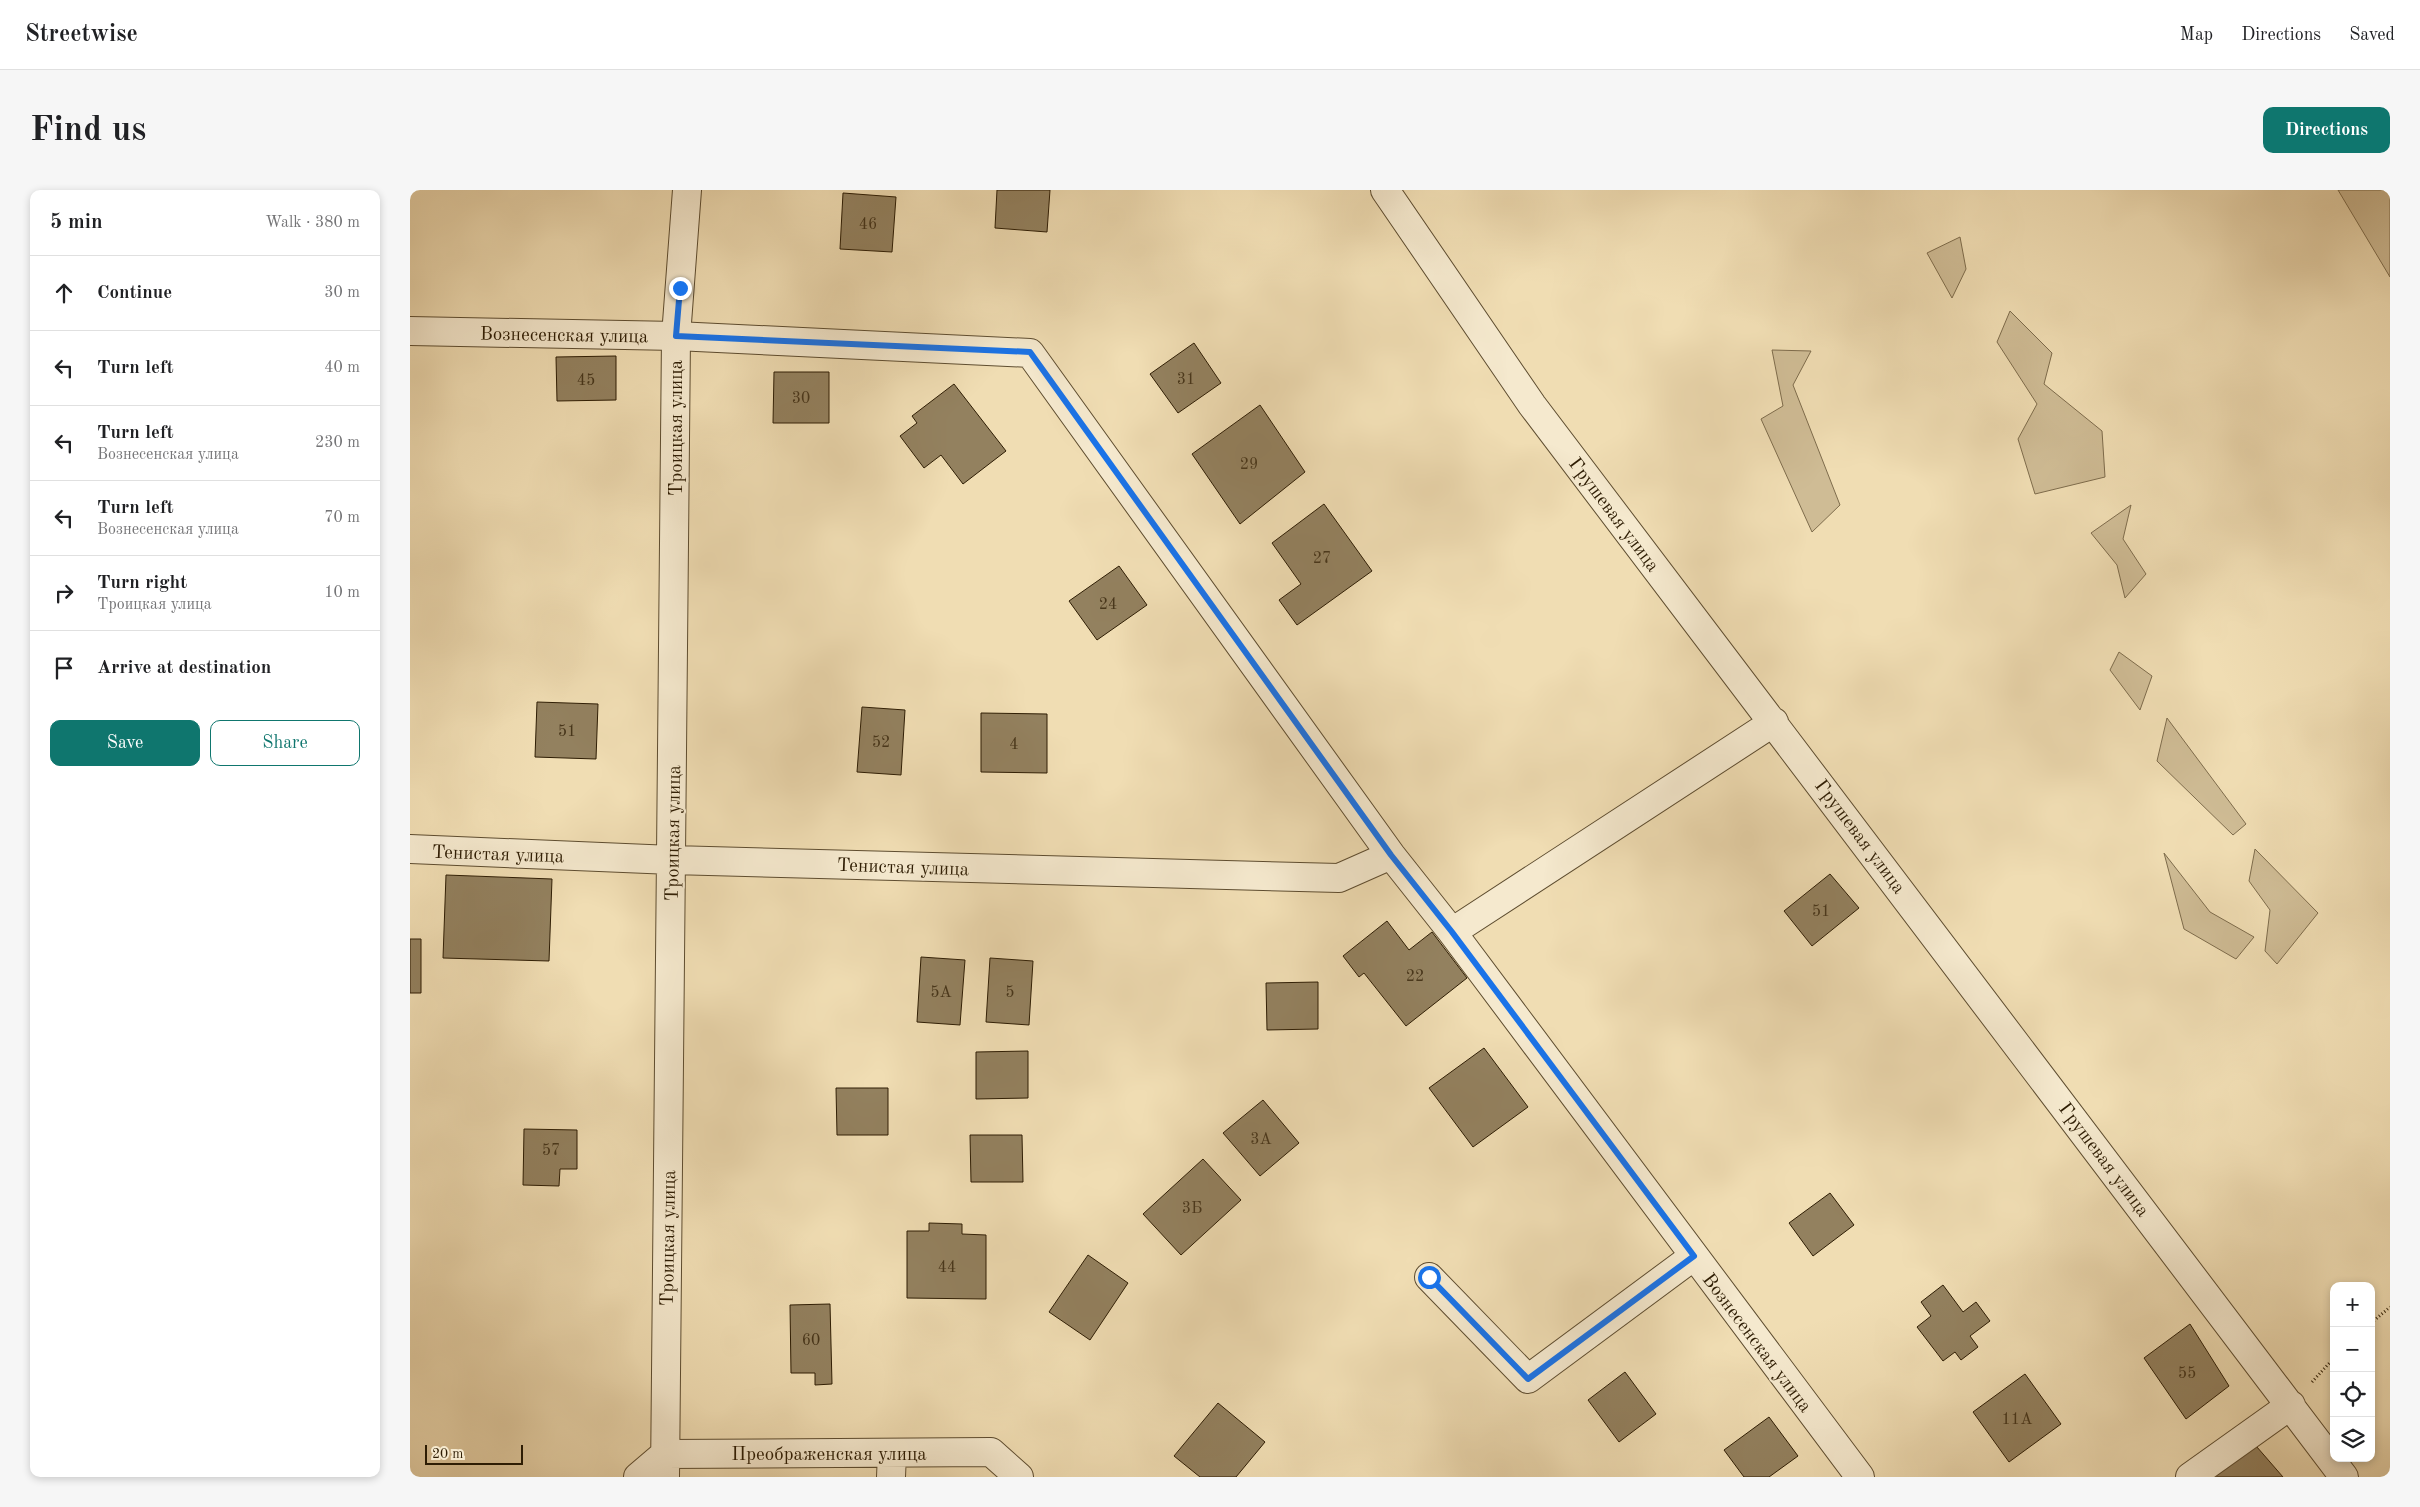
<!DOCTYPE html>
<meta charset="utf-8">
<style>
:root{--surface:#fff;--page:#f6f6f6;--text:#202124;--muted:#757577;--line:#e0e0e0;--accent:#0f766e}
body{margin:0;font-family:"Old Standard TT",serif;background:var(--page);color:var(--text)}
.controls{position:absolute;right:15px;bottom:15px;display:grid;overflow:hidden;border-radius:10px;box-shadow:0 2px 8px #0003}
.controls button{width:45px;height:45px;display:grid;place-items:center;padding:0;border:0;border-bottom:1px solid var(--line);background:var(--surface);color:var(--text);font:25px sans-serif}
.scale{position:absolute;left:15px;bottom:12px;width:98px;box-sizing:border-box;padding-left:5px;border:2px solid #2e1d04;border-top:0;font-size:14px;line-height:18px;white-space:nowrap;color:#2e1d04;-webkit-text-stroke:4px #f5e9ce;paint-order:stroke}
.stop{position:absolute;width:15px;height:15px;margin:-11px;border:4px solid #1a73e8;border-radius:50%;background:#fff}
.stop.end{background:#1a73e8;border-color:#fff;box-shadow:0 1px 5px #0008}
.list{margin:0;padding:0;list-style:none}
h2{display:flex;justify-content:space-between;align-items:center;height:65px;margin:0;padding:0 20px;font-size:21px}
h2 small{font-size:16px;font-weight:400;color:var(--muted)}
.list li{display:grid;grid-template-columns:32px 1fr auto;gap:15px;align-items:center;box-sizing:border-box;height:75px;padding:0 20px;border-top:1px solid var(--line)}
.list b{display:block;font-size:19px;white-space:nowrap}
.list p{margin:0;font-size:16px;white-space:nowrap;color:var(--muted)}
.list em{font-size:16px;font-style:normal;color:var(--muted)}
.actions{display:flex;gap:10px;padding:15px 20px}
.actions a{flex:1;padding:11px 0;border:1px solid var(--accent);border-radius:10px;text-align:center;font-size:18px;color:var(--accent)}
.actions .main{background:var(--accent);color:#fff}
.icon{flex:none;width:28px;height:28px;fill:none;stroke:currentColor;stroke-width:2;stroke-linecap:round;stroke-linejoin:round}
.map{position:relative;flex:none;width:1980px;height:1287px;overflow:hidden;border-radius:10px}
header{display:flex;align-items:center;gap:30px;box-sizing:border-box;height:70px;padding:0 25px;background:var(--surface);border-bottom:1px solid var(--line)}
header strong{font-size:24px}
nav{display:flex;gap:28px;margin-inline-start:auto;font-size:18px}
.intro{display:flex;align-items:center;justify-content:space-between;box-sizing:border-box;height:120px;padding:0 30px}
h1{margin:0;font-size:35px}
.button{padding:12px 22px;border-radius:10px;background:var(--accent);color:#fff;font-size:18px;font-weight:700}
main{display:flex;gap:30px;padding:0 30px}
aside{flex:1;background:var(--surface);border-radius:10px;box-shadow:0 2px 8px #0003}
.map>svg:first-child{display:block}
.green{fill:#cfbc95;stroke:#7e6c4c}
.building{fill:#93815f;stroke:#2e1d04}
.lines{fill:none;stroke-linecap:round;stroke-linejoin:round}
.minor-casing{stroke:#5e4d30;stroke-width:30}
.path{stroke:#2e1d04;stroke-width:3;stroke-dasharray:1 2.5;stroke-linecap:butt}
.minor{stroke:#f5e9ce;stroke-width:28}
.route{stroke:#1a73e8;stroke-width:6}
.labels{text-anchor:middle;stroke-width:4.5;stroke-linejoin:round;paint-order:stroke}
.number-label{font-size:16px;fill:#47361b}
.street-label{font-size:19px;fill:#2e1d04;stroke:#f5e9ce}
</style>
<header>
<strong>Streetwise</strong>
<nav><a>Map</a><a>Directions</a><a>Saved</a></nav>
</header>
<div class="intro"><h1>Find us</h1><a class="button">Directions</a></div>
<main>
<aside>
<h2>5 min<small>Walk · 380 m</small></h2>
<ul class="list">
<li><svg class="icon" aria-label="ahead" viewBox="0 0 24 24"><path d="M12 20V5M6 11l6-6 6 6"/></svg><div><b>Continue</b></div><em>30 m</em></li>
<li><svg class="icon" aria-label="left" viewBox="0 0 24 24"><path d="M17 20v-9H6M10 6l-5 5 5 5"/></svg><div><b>Turn left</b></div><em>40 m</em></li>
<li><svg class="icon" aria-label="left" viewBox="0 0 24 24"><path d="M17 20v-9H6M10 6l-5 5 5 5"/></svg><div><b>Turn left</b><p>Вознесенская улица</p></div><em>230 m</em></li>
<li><svg class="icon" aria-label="left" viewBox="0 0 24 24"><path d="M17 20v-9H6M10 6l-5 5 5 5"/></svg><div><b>Turn left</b><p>Вознесенская улица</p></div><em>70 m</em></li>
<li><svg class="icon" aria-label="right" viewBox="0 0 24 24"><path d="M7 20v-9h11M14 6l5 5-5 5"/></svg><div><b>Turn right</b><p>Троицкая улица</p></div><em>10 m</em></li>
<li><svg class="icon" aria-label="arrive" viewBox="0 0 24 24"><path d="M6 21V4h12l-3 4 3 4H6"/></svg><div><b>Arrive at destination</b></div></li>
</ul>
<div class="actions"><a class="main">Save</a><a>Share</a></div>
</aside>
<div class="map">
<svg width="1980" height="1287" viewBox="0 0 1980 1287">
<rect width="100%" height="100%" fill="#f0ddb3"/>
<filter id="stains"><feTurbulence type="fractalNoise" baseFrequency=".004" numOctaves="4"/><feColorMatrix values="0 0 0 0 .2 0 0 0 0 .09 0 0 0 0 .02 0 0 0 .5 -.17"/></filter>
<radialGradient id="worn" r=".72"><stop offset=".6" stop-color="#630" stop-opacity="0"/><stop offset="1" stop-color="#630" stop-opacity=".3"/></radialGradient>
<path class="green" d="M 1928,0 L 1980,0 L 1980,87 Z
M 1550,47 L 1556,79 L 1542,108 L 1517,63 Z
M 1600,121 L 1642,163 L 1634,194 L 1692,241 L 1695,287 L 1625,304 L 1608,249 L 1627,214 L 1587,152 Z
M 1362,160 L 1401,161 L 1383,195 L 1430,315 L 1402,342 L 1351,229 L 1373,216 Z
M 1721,315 L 1713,349 L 1736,384 L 1715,408 L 1707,375 L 1681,343 Z
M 1709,462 L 1742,486 L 1730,520 L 1700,480 Z
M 1757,528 L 1836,634 L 1823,645 L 1747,571 Z
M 1845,659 L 1908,723 L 1867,774 L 1855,761 L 1860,720 L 1839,691 Z
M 1754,663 L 1800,722 L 1844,747 L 1826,769 L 1774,739 Z"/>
<path class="building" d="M 587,0 L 640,0 L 637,42 L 585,38 Z
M 433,3 L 486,7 L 482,62 L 430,59 Z
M 784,153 L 811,193 L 768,223 L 740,184 Z
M 206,166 L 206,210 L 147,211 L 146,167 Z
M 364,182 L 419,182 L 419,233 L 363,233 Z
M 544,194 L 596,261 L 553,294 L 531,265 L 514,278 L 490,246 L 507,233 L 502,226 Z
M 850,215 L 895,282 L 830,334 L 782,264 Z
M 914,314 L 962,381 L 887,435 L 869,410 L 891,394 L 862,353 Z
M 709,376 L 737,415 L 687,450 L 659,411 Z
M 127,512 L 188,514 L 186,569 L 125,567 Z
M 452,517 L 495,520 L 491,585 L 447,582 Z
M 571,523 L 637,524 L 637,583 L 571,582 Z
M 1420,684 L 1449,718 L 1402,756 L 1374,721 Z
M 36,685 L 142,689 L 139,771 L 33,768 Z
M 977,731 L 999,760 L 1022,742 L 1057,788 L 996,836 L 954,783 L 949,787 L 933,766 Z
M 0,749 L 11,749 L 11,803 L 0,803 Z
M 511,767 L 555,770 L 550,835 L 507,832 Z
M 580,768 L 623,771 L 619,835 L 576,832 Z
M 908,792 L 908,839 L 857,840 L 856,793 Z
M 1074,858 L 1118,917 L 1063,957 L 1019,898 Z
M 618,861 L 618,908 L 566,909 L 566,862 Z
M 426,898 L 478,898 L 478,945 L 427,945 Z
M 853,910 L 889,953 L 850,986 L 813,943 Z
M 114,939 L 167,940 L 167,979 L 150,979 L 149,996 L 113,995 Z
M 560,945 L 612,945 L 613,992 L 561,992 Z
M 793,969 L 831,1010 L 771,1065 L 733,1024 Z
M 1420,1003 L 1444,1035 L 1403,1066 L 1379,1033 Z
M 519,1033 L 552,1034 L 552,1044 L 576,1045 L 576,1109 L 497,1108 L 497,1041 L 519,1041 Z
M 678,1065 L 718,1093 L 680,1150 L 639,1122 Z
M 1533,1095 L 1553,1122 L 1566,1112 L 1580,1131 L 1560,1146 L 1568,1157 L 1551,1170 L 1545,1162 L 1533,1171 L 1507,1137 L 1521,1126 L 1511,1112 Z
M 420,1114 L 422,1194 L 405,1195 L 405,1183 L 381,1183 L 380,1115 Z
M 1780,1134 L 1819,1196 L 1776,1229 L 1734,1168 Z
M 1215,1182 L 1246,1224 L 1209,1252 L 1178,1210 Z
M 1615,1184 L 1651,1234 L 1599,1272 L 1563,1222 Z
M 808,1213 L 855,1252 L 826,1287 L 790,1287 L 764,1266 Z
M 1359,1227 L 1388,1266 L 1359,1287 L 1334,1287 L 1314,1260 Z
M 1840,1249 L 1873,1287 L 1799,1287 Z"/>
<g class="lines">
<g class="minor-casing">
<path id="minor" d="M 975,0 L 1122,215 L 1934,1287
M 0,141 L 266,146 L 620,163 L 981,665 L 1042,742 L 1450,1287
M 0,659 L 262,670 L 929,688 L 981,665
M 1042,742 L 1364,532
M 1019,1087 L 1118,1189 L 1284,1066
M 228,1287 L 255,1264 L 581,1262 L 609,1287
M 255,1287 L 266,146 L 277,0
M 481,1287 L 482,1263
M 1780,1287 L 1881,1215"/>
</g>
<path class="path" d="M 1961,1133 L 1980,1117
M 1902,1192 L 1924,1168"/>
<use href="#minor" class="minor"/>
</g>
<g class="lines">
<path class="route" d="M 270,98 L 266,146 L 620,162 L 981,665 L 1042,742 L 1284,1066 L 1118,1189 L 1019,1087"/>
</g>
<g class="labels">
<g class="number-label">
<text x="458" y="39">46</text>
<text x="776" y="194">31</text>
<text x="176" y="195">45</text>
<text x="391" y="213">30</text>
<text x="839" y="279">29</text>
<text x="912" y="373">27</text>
<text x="698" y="419">24</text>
<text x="157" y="546">51</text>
<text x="471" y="557">52</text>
<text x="604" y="559">4</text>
<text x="1411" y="726">51</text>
<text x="1005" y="791">22</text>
<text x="531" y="807">5А</text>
<text x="600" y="807">5</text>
<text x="851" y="954">3А</text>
<text x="141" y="965">57</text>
<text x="782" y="1023">3Б</text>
<text x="537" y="1082">44</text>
<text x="401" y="1155">60</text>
<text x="1777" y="1188">55</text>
<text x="1607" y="1234">11А</text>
</g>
<g class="street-label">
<text transform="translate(154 144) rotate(1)" y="7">Вознесенская улица</text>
<text transform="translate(265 238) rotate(-90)" y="7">Троицкая улица</text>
<text transform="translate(1205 324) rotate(53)" y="7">Грушевая улица</text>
<text transform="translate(262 643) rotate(-89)" y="7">Троицкая улица</text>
<text transform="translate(1451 646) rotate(53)" y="7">Грушевая улица</text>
<text transform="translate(88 663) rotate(2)" y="7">Тенистая улица</text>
<text transform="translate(493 676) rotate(2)" y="7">Тенистая улица</text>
<text transform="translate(1695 969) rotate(53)" y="7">Грушевая улица</text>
<text transform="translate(257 1048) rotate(-89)" y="7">Троицкая улица</text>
<text transform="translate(1348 1152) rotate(53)" y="7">Вознесенская улица</text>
<text x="419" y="1270">Преображенская улица</text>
</g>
</g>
<rect width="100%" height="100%" filter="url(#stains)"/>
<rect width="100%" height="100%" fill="url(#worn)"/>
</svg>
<div class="controls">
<button>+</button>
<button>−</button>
<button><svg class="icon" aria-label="locate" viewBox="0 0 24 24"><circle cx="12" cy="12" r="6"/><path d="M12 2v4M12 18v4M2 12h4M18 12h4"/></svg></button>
<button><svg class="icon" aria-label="layers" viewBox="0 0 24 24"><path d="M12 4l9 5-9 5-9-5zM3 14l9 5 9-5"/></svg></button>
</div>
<div class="scale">20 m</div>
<div class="stop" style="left:1019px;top:1087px"></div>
<div class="stop end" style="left:270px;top:98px"></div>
</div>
</main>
